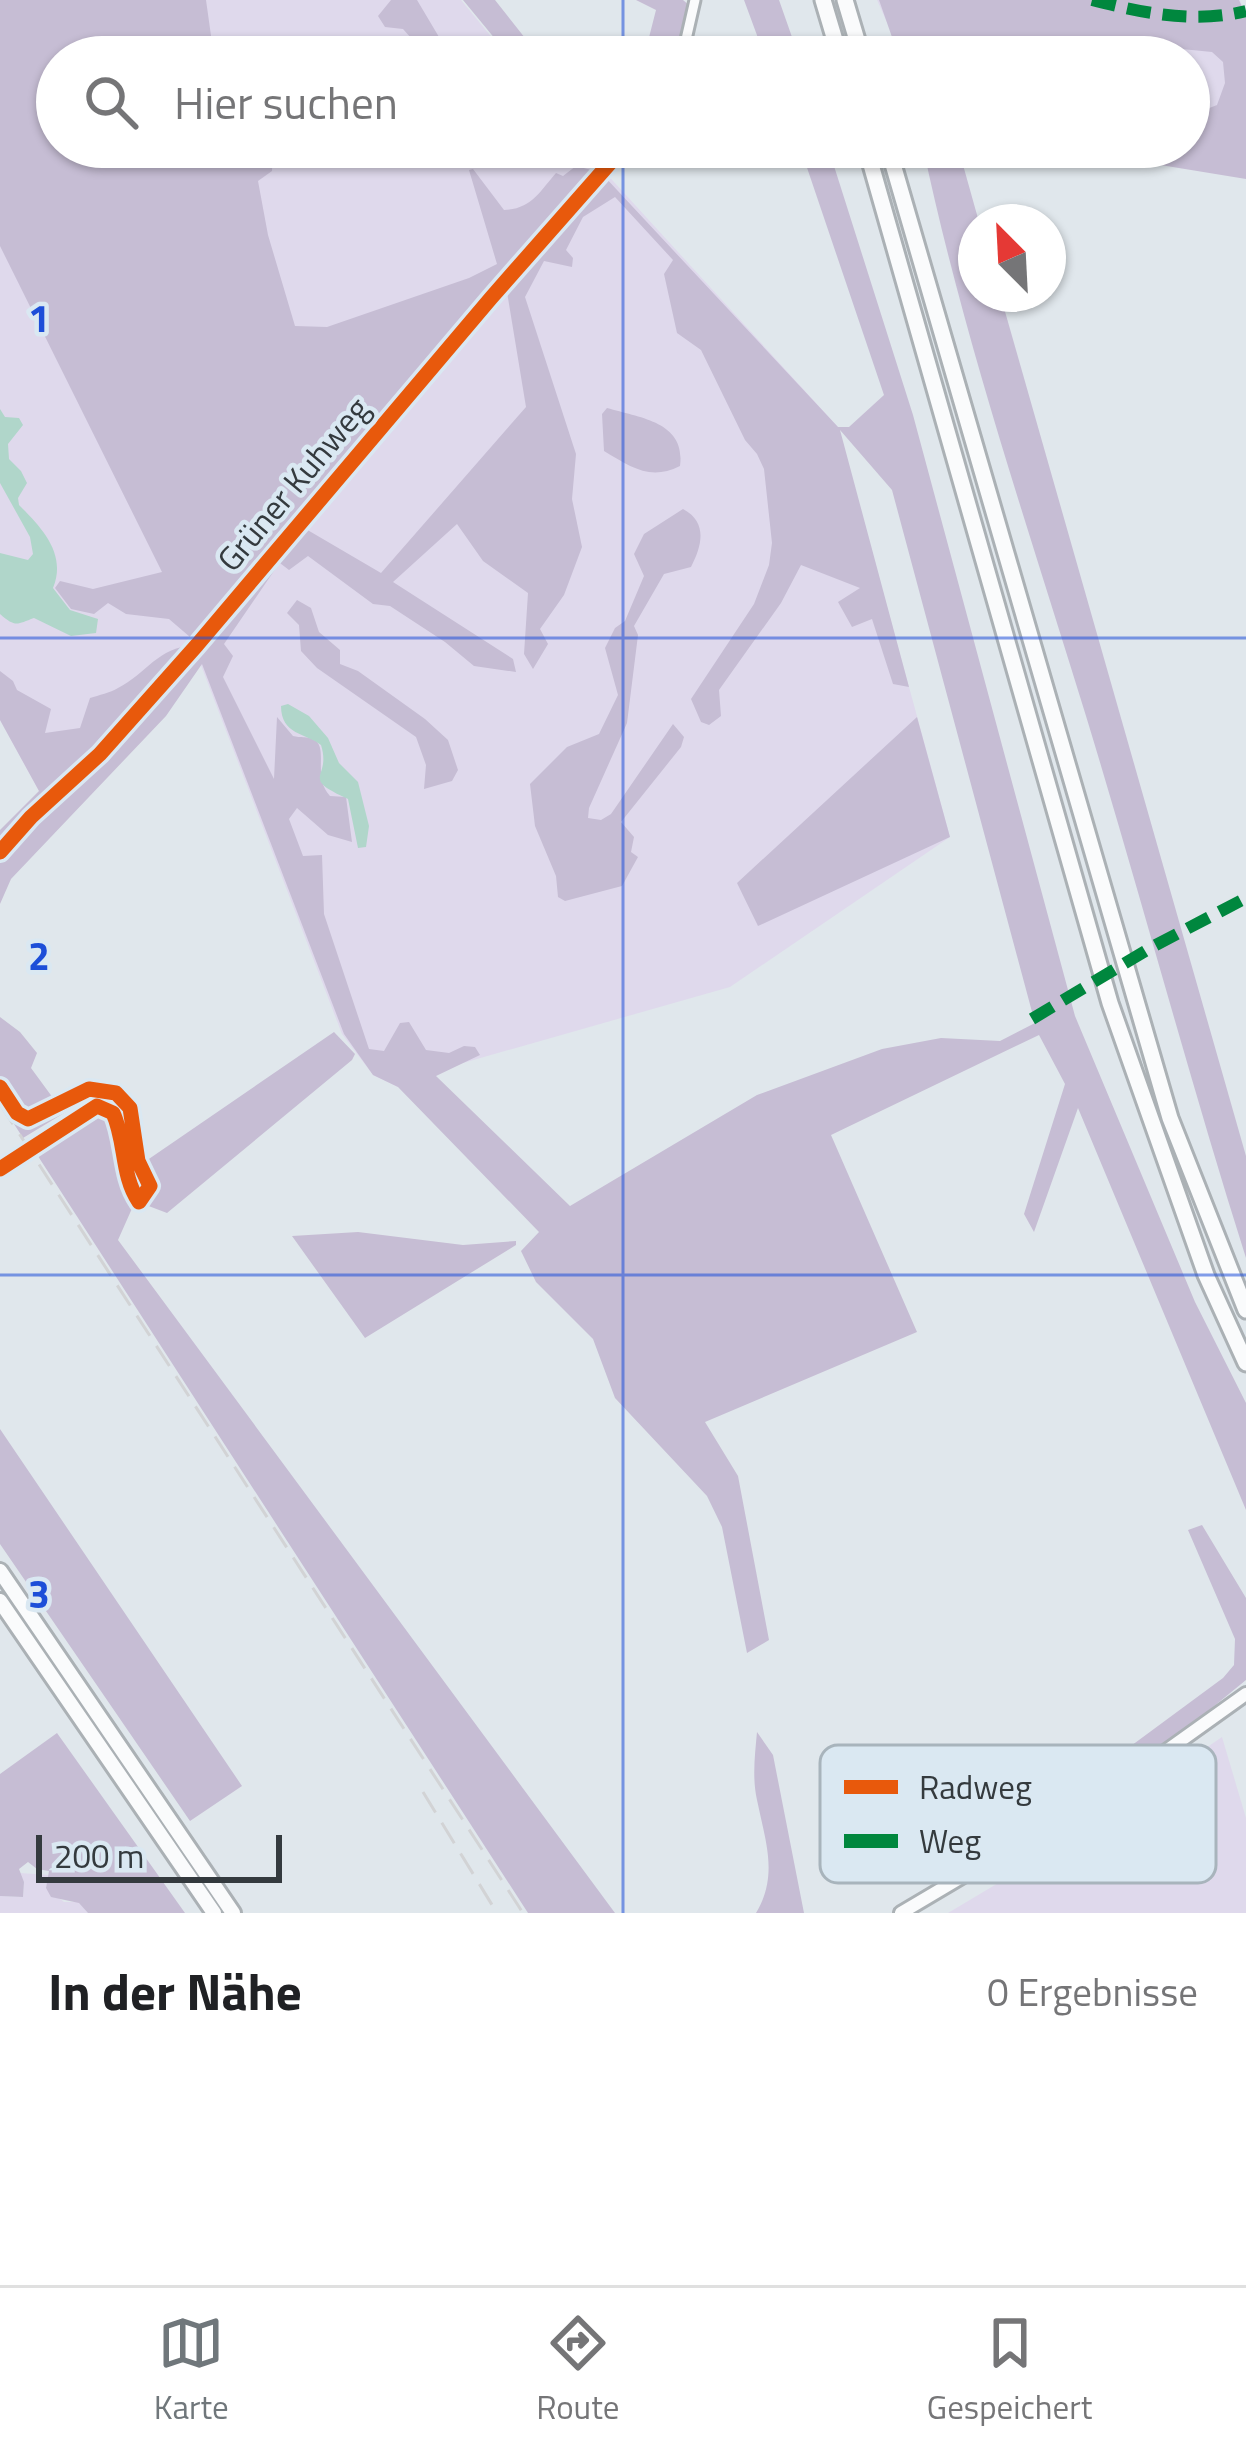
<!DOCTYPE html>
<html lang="de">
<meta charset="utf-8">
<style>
:root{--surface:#fff;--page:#f2f2f2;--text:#202124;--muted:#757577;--line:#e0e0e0;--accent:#70777b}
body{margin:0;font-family:"Titillium Web",sans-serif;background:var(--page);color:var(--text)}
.compass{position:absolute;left:958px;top:204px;width:108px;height:108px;border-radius:50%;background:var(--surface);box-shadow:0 3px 9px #0004;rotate:336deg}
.scale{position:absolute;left:36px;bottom:30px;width:246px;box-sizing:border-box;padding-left:12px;border:6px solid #343a3e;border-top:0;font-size:33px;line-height:42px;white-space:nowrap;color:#343a3e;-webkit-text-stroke:9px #dae8f2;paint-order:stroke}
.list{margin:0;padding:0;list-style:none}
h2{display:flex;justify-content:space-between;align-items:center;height:156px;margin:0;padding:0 48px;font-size:51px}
h2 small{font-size:39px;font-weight:400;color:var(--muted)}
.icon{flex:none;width:66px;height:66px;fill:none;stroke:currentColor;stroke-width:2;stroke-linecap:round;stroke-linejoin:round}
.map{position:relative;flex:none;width:1246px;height:1913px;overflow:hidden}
.search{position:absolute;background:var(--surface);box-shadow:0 3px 9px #0004;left:36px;right:36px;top:36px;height:132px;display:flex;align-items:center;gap:30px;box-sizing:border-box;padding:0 42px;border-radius:66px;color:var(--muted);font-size:45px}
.sheet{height:372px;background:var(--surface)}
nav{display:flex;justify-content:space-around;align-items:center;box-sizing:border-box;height:168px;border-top:3px solid var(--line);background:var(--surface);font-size:33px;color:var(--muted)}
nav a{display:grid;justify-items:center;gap:6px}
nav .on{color:var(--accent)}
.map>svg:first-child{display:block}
.green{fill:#dfd9ec}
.forest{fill:#c6bdd4}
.water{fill:#b0d6ca}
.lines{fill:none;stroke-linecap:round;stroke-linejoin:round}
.street-casing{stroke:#abb1b5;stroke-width:15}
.secondary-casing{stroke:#abb1b5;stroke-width:18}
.primary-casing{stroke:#abb1b5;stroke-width:20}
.highway-casing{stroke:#abb1b5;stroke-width:21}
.street{stroke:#fafbfc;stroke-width:9}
.secondary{stroke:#fafbfc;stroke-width:12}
.primary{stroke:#fafbfc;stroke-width:14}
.highway{stroke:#fafbfc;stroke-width:15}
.rail{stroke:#d2d3d5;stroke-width:3;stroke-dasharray:24 12;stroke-linecap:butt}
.street-bridge-casing{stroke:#abb1b5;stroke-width:15;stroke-linecap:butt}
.street-bridge{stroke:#fafbfc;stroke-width:9}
.quiet{stroke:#00873e;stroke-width:12;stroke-dasharray:24 12;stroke-linecap:butt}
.cycleway-casing{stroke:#dae8f2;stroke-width:22}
.cycleway{stroke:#e8590c;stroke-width:15}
.grid{fill:none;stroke:#1d4ed8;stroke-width:3;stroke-opacity:0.55}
.labels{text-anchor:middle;stroke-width:9;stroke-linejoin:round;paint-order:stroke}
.street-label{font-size:33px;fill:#343a3e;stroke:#dae8f2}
.key{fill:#dae8f2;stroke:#a8b4bc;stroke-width:3}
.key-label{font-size:33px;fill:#343a3e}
.grid-label{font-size:39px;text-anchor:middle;font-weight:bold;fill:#1d4ed8;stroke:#dae8f2;stroke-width:9;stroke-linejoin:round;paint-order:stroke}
</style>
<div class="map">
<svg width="1246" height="1913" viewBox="0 0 1246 1913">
<rect width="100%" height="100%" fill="#e0e7ec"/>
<path class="green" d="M 0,0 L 461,0 L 508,57 L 57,57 L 57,147 L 582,147 L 838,427 L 950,837 L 730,987 L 463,1063 L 398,1087 L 373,1075 L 342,1034 L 194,647 L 39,791 L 0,720 Z
M 877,0 L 1240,0 L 1246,18 L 1246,141 L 1189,147 L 1189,57 L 930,57 L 890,29 Z
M 1222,1737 L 1246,1818 L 1246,1913 L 948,1913 L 1082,1833 Z
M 20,1873 L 49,1875 L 46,1888 L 64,1902 L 79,1902 L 88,1913 L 0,1913 L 0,1896 L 23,1897 L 24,1882 Z"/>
<path class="forest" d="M 0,0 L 206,0 L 214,57 L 57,57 L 57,147 L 273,147 L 272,171 L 258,181 L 268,235 L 295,326 L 327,327 L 469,278 L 497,264 L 469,170 L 473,169 L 504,210 C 532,209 540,191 556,173 L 563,176 L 576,166 L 599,172 L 197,643 L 169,619 L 126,614 L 108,603 L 94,614 L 71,609 L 55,588 L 60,581 L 93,589 L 162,572 L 0,246 Z
M 391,0 L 417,0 L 439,37 L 454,41 L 464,57 L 428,57 L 403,29 L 385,27 L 378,16 Z
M 463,0 L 495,0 L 540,57 L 510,57 Z
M 636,0 L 683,0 L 690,6 L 679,57 L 644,57 L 656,10 Z
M 744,0 L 779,0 L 799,57 L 765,57 Z
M 879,0 L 1239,0 L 1246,16 L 1246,179 L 1130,160 L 1092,147 L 1189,147 L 1189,116 L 1217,105 L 1225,83 L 1223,62 L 1212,52 L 1051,36 L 1035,57 L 899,57 Z
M 800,147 L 828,147 L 913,415 L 1075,1016 L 1195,1302 L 1246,1403 L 1246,1510 L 1078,1108 L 1034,1232 L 1024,1214 L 1065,1084 L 1039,1035 L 831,1135 L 917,1332 L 705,1422 L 738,1476 L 769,1640 L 747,1653 L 722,1527 L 707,1496 L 615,1398 L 593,1339 L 536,1282 L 521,1251 L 539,1232 L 398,1087 L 373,1075 L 344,1034 L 202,664 L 166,716 L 11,879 L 0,904 L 0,830 L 39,791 L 0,720 L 0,671 L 13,681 L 17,690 L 51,709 L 45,733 L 80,728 L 90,698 C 99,695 110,693 118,688 C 146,674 160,645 194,646 L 271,560 L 276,568 L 224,644 L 233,656 L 223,677 L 274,779 L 277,717 L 293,736 C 300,738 308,736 314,740 C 329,747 312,777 330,796 L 346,797 L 352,842 L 328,835 L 297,808 L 289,819 L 303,856 L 322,855 L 324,914 L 369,1049 L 384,1051 L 400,1023 L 409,1022 L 426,1050 L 449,1053 L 464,1046 L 475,1047 L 480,1055 L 436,1076 L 570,1206 L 757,1095 L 882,1049 L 941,1038 L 1000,1041 L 1035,1023 L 892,490 L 840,430 L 909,687 L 893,684 L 872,619 L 852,627 L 838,602 L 860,588 L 801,565 L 781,603 L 719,690 L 721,716 L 709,725 L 701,722 L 691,699 L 754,604 L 769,565 L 772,543 L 764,469 L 757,454 L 745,440 L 701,350 L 677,333 L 664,274 L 673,260 L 615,197 L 583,217 L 566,250 L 573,258 L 572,267 L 544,261 L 525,297 L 576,454 L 572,499 L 582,547 L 564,595 L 540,629 L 548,644 L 533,669 L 524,654 L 528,593 L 483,561 L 457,524 L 393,582 L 513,659 L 516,672 L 474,666 L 445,642 L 390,606 L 373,604 L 308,556 L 289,570 L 272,557 L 299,525 L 381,573 L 526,407 L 506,286 L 604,176 L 838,427 L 849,427 L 884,395 Z
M 923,147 L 958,147 L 979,222 L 976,222 L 976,294 L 1000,294 L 1246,1156 L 1246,1258 C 1189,1078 1141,896 1086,716 C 1028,527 964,341 923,147 Z
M 607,408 C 641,418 686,422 680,466 C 650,481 631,467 604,451 L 602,414 Z
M 683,509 C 708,522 702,546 691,567 L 664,574 L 634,626 L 638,635 L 627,723 L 589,808 L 588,818 L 601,820 L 611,814 L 673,724 L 684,737 L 681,747 L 621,822 L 634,837 L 631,852 L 638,857 L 622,886 L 565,901 L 558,897 L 556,876 L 535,826 L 530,784 L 567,747 L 599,734 L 618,695 L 605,648 L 615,628 L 625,621 L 644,576 L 634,554 L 644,534 Z
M 297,600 L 311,608 L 319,632 L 340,650 L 340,664 L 358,671 L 425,719 L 448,740 L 458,770 L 452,781 L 424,789 L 426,765 L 416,737 L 317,668 L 301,651 L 299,625 L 287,613 Z
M 917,717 L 950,837 L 758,926 L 737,883 Z
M 0,1017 L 20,1032 L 37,1053 L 31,1068 L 53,1098 L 81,1085 L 109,1093 L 128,1111 L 133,1158 L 147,1185 L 139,1187 C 128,1157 130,1130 110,1104 L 84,1101 L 23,1138 L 0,1102 Z
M 334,1032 L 355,1054 L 352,1060 L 167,1213 L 146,1205 L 154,1185 L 143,1163 Z
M 97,1109 C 126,1129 119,1174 134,1204 L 118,1240 L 615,1913 L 528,1913 L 34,1150 L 78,1117 Z
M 358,1232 L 463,1245 L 516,1241 L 516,1245 L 365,1338 L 292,1236 Z
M 0,1429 L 242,1786 L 190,1821 L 0,1544 Z
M 1202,1525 L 1246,1598 L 1246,1680 C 1197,1720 1150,1760 1094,1791 L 1078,1785 L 1223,1678 L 1234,1665 L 1235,1639 L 1188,1530 Z
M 757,1732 L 773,1755 L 804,1913 L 756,1913 C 779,1875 765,1840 757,1800 C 752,1778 755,1754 757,1732 Z
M 57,1733 L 185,1913 L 88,1913 L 79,1903 L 51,1897 L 46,1888 L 49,1871 L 37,1869 L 28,1862 L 19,1869 L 24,1882 L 23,1897 L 0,1896 L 0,1774 Z"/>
<path class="water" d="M 0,409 L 5,417 L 19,418 L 23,425 L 8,444 L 9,459 L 21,471 L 27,483 L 18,498 L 19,505 C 42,528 67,554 53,588 L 70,610 L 98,619 L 96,633 L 71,636 L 34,618 C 17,624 16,628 0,614 L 0,553 L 28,560 L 33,554 L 30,537 L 0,483 Z
M 288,704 L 309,716 L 328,738 L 339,763 L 358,782 L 369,826 L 366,847 L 358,848 L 348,799 C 298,776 332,780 321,745 C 306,733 281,735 281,706 Z"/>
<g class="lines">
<g class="street-casing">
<path id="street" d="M 682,57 L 695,0
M 0,852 L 31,817 L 100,754 L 197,645 L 491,298 L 624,147
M 0,1087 L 17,1113 L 28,1119 L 89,1089 L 116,1093 L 130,1108 L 138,1161 L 150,1186 L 139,1202 C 121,1176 132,1125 104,1108 L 87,1109 L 40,1141"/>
</g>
<g class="secondary-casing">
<path id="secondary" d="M 901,1913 L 1127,1779 L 1246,1694"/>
</g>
<g class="primary-casing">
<path id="primary" d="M 0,1571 L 233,1913
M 0,1601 L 214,1913"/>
</g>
<g class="highway-casing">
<path id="highway" d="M 823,0 L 840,57
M 845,0 L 862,57
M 866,147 L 1110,1003 L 1206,1275 L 1246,1363
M 888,147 L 1170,1118 L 1246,1310"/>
</g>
<use href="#street" class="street"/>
<use href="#secondary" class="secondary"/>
<use href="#primary" class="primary"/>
<use href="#highway" class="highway"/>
<path class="rail" d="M 0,1104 L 523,1913
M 423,1792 L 497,1913"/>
<g class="street-bridge-casing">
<path id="street-bridge" d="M 4,1166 L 40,1141"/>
</g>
<use href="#street-bridge" class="street-bridge"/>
<path class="quiet" d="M 1092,0 C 1144,13 1193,24 1246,11
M 1032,1019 L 1152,947 L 1246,898"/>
<g class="cycleway-casing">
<path id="cycleway" d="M 0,852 L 31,817 L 100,754 L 197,645 L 491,298 L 624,147
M 0,1087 L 17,1113 L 28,1119 L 89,1089 L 116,1093 L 130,1108 L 138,1161 L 150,1186 L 139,1202 C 121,1176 126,1141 113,1113 L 97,1106 L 0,1169"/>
</g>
<use href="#cycleway" class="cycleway"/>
</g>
<path class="grid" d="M 623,0 L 623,57M 623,147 L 623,1913M 0,638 L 1246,638M 0,1275 L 1246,1275"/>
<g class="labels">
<g class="street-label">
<text transform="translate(293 484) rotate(-50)" y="12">Grüner Kuhweg</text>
</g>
</g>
<rect x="820" y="1745" width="396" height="138" rx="18" class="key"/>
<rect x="844" y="1780" width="54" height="14" fill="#e8590c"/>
<rect x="844" y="1834" width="54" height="14" fill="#00873e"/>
<g class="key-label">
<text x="919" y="1799">Radweg</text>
<text x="919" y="1853">Weg</text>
</g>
<g class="grid-label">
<text x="39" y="332">1</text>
<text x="39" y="970">2</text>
<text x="39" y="1608">3</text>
</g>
</svg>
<svg class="compass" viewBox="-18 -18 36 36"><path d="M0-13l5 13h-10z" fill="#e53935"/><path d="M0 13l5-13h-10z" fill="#757577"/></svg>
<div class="scale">200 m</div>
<div class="search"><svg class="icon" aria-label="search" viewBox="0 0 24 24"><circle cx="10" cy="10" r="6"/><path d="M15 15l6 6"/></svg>Hier suchen</div>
</div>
<section class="sheet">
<h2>In der Nähe<small>0 Ergebnisse</small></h2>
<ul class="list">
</ul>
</section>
<nav>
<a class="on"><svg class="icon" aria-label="map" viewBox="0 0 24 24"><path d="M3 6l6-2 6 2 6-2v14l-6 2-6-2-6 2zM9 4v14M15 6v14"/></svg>Karte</a>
<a><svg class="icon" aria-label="directions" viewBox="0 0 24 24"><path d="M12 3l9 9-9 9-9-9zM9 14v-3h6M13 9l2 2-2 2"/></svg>Route</a>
<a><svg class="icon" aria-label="saved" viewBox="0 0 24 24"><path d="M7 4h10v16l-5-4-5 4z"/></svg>Gespeichert</a>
</nav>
